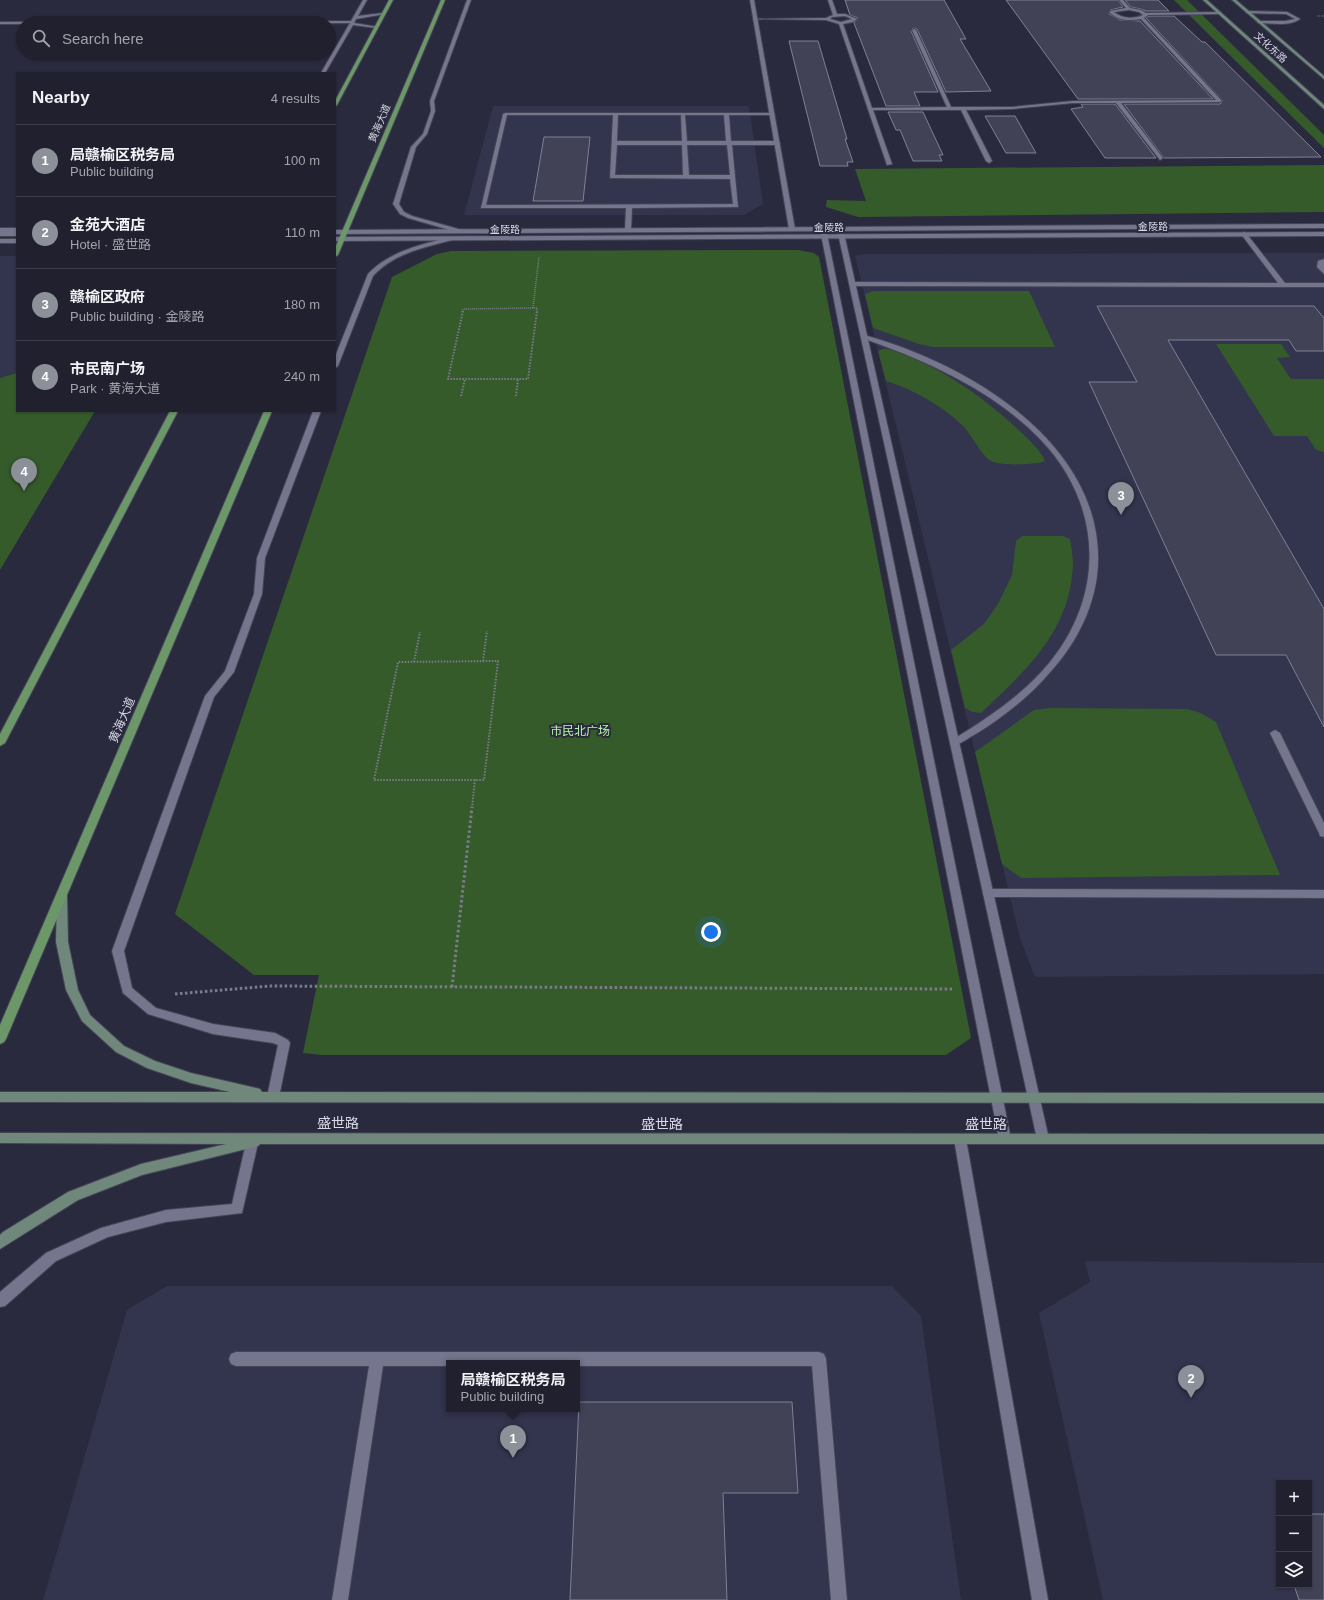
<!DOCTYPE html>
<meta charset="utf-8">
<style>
:root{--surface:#20202e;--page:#2d2d3a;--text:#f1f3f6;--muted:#a2a3aa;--line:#3d3e4a;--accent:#8c9099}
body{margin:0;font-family:Helvetica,"Noto Sans SC",sans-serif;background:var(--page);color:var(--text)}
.controls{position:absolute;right:12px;bottom:12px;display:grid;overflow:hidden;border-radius:0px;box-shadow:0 1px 3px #0004}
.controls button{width:36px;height:36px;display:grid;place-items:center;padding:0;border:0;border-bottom:1px solid var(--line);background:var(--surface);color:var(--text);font:20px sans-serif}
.you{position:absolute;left:711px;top:932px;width:14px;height:14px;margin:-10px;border:3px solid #fff;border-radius:50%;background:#1a73e8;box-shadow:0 0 0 6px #1a73e833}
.badge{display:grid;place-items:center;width:26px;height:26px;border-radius:50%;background:var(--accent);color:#fff;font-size:13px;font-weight:700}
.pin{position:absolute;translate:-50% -33px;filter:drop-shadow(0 1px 2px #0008)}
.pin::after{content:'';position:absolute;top:21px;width:14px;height:12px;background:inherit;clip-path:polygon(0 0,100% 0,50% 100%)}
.popup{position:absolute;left:446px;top:1360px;width:134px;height:52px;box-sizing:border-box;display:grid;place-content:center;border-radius:0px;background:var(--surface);filter:drop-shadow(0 1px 3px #0005);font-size:13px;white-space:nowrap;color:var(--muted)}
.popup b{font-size:15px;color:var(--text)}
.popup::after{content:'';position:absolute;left:50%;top:100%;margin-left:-8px;border:8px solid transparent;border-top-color:var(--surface)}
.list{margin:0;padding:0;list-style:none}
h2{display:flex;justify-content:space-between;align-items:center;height:52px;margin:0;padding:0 16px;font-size:17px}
h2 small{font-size:13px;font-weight:400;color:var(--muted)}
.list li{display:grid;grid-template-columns:26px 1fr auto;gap:12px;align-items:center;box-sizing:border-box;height:72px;padding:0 16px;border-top:1px solid var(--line)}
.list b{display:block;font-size:15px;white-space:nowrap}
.list p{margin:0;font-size:13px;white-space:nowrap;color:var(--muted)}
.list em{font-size:13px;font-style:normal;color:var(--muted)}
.icon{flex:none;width:22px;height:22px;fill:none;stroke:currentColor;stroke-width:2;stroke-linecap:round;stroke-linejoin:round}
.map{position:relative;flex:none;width:1324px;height:1600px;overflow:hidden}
.search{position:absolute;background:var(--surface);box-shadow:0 1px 3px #0004;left:16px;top:16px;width:320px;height:44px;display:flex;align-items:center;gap:10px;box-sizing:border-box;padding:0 14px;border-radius:22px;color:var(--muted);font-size:15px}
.panel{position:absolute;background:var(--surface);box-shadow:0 1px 3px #0004;left:16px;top:72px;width:320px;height:340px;border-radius:0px}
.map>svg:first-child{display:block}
.built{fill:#33344d;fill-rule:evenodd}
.green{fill:#365b2b}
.building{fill:#414256;stroke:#7f8098}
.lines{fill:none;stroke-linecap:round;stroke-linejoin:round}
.service-casing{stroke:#454556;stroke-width:2}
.minor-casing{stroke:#454556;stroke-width:2}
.tertiary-casing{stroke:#454556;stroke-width:2}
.secondary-casing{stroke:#454556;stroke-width:2}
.primary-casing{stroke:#454556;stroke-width:2}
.path-far3{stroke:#7b7b8c;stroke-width:1;stroke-dasharray:1 1;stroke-linecap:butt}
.path-far2{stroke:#7b7b8c;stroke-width:1.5;stroke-dasharray:1 1;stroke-linecap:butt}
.path-far1{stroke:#7b7b8c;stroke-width:2;stroke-dasharray:1.5 1.5;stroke-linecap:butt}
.path{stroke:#7b7b8c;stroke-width:3;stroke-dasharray:2.5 2.5;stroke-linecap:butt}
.service{fill:#75768e;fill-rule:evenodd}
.minor{fill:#75768e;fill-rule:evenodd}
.tertiary{fill:#75768e;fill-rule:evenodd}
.secondary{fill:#70877b;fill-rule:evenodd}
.primary{fill:#6c9869;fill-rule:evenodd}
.labels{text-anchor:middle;stroke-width:4;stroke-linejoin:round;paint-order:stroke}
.far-street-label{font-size:10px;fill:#d7d8e5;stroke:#2a2a3e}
.street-label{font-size:12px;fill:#d7d8e5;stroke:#2a2a3e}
.park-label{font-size:12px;fill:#b8f7a6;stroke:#2a2a3e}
.near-street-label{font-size:14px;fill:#d7d8e5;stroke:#2a2a3e}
</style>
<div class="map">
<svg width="1324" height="1600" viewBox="0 0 1324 1600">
<rect width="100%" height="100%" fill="#2a2a3e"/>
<path class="built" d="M 493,106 L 749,106 L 763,204 L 744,215 L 464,215 Z
M 1324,253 L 1324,974 L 1035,977 L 1020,938 L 855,256 L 863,254 Z
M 0,256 L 17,256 L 17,373 L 0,378 Z
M 1085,1261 L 1324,1263 L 1324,1600 L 1103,1600 L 1039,1313 L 1090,1282 ZM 1279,1483 L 1309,1483 L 1309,1585 L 1279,1585 Z
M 167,1286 L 892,1286 L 921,1316 L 961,1600 L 43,1600 L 127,1310 ZM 449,1363 L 577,1363 L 577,1409 L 449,1409 Z"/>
<path class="green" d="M 1174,0 L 1187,0 L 1324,135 L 1324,148 Z
M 1324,165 L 1324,212 L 858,217 L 826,207 L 827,200 L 866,201 L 855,169 Z
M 798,250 L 814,253 L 819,257 L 971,1038 L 946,1055 L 322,1055 L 303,1053 L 319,975 L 254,975 L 175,914 L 392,277 L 437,254 L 451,251 Z
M 874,291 L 1029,291 L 1055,347 L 933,347 L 919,344 L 873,328 L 865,294 Z
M 1216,344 L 1281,344 L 1290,357 L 1277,358 L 1291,379 L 1324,379 L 1324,452 L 1316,450 L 1307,436 L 1274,436 Z
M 884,349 C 894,349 903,354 913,358 C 954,376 992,404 1024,435 C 1031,442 1041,451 1045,461 C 1037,465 999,466 991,461 C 982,456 972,436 964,427 C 946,408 911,388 886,381 L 878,351 Z
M 17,373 L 17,411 L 95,411 L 0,570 L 0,378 Z
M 1022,536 L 1063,536 L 1070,539 C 1071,547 1073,555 1073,563 C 1071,631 1027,669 981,713 L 973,712 L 965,708 L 951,650 L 984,624 L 998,604 L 1012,575 L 1016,541 Z
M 1050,708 L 1187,709 L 1201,713 L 1216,722 L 1280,875 L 1021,878 L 1002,864 L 975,752 L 1034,710 Z"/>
<path class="building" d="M 845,0 L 944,0 L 966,39 L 960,39 L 991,91 L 946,92 L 917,29 L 913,28 L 911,31 L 938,92 L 914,92 L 920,106 L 886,106 L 854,23 L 858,18 L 850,15 Z
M 1006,0 L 1118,0 L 1123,7 L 1110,10 L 1109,14 L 1120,20 L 1140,21 L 1213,99 L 1078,99 Z
M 1125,0 L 1158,0 L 1169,11 L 1146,11 L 1141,9 L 1131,7 Z
M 1149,16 L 1174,16 L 1202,42 L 1205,42 L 1321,157 L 1164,158 L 1124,104 L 1220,104 L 1223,101 L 1146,18 Z
M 789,41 L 818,41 L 847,139 L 845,139 L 853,162 L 847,162 L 848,166 L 820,166 Z
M 1081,104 L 1115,104 L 1156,158 L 1105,158 L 1071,109 L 1083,107 Z
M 888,112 L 923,112 L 943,155 L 939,155 L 942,161 L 913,161 L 900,130 L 896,130 Z
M 985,116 L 1015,116 L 1036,153 L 1006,153 Z
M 544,137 L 590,137 L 583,201 L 533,201 Z
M 1097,306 L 1314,306 L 1324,318 L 1324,351 L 1296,351 L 1289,340 L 1168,340 L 1324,609 L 1324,727 L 1286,655 L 1216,655 L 1089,382 L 1137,382 Z
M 579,1402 L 792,1402 L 798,1493 L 723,1493 L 727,1600 L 570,1600 Z
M 1309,1514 L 1324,1514 L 1324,1600 L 1299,1600 L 1294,1585 L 1309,1585 Z"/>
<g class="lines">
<g class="service-casing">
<path id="service" d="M 828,0 L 832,0 L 837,14 L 845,14 L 857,19 L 853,22 L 843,24 L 872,108 L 947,107 L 912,30 L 914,29 L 916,30 L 951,107 L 1012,107 L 1073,101 L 1216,100 L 1141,19 C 1130,21 1118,21 1110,13 L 1110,11 L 1126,8 L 1119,0 L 1123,0 L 1130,8 L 1141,10 L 1146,13 L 1221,12 L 1220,14 L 1148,15 L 1144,18 L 1222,101 L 1220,102 L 1121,103 L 1163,158 L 1160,160 L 1116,103 L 1073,103 L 1012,109 L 966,110 L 992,161 L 989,163 L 986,161 L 961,110 L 873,110 L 892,164 L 887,165 L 839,24 L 826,20 L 753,19 L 826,18 L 833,15 ZM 1129,10 L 1139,12 L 1143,15 C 1134,19 1122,19 1114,12 ZM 845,16 L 852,19 L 841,22 L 830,19 L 832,17 Z
M 1247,11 L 1287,12 L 1300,19 C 1289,27 1271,23 1258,23 L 1257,21 L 1285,21 L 1295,19 L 1286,14 L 1246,13 Z
M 505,113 L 772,113 L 774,115 L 729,115 L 731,141 L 777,141 L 780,143 L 777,145 L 732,145 L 738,207 L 632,208 L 631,230 L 628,232 L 625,230 L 626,208 L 481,208 L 503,114 ZM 507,115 L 613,115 L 610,178 L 730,179 L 733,204 L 486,205 ZM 618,115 L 681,115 L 682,141 L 617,141 ZM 685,115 L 724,115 L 726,141 L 687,141 ZM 617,145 L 682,145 L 683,175 L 615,175 ZM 687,145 L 727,145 L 730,175 L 689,175 Z
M 1244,232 L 1246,233 L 1285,283 L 1324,283 L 1324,287 L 852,286 L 849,284 L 852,282 L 1278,283 L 1241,234 Z
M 1324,259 L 1324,274 L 1317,267 L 1318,261 Z
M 864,335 C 967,363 1103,443 1098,565 C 1096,604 1078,641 1052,670 C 1031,695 1006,715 979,732 C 971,736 963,743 955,745 L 950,742 L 952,740 C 988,718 1024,694 1050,662 C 1106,593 1102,504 1041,440 C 993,390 927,361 862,338 L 862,336 Z
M 1275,730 L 1280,733 L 1324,823 L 1324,837 L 1320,836 L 1319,833 L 1270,733 Z
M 988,889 L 1324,890 L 1324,898 L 988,897 L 984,896 L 983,893 L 984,890 Z
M 236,1352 L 819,1352 L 824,1354 L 826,1359 L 847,1600 L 831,1600 L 812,1366 L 577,1366 L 577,1363 L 449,1363 L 449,1366 L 383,1366 L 348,1600 L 332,1600 L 369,1366 L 236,1366 L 231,1364 L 229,1359 L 231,1354 Z"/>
</g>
<g class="minor-casing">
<path id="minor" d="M 363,0 L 367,0 L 358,16 L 383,13 L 385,14 L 356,19 L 354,23 L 378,27 L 376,28 L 353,25 L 325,73 L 321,73 L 350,23 L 0,24 L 0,22 L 351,21 Z
M 467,0 L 471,0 L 434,101 L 435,111 L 427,134 L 416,147 L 399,204 L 404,212 L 412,216 L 462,230 L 462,232 L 460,233 L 408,218 L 400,214 L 393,204 L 411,147 L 423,134 L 431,111 L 430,101 Z
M 750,0 L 754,0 L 795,229 L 792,231 L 789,229 Z
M 823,227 L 826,229 L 1011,1139 L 1009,1143 L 1005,1144 L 1001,1143 L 999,1139 L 820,229 Z
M 840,227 L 843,229 L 1049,1139 L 1047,1143 L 1043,1144 L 1039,1143 L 1037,1139 L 837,229 Z
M 0,228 L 17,228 L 17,232 L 0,232 Z
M 450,237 L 453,239 L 452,240 C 423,248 394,253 373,276 L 338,366 L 335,368 L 335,357 L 368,274 C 390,251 420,245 450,237 Z
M 313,411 L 321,411 L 265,558 L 262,594 L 234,672 L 214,697 L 124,951 L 132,988 L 156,1008 L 213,1024 L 275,1033 L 288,1040 L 290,1043 L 279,1097 L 277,1101 L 273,1102 L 269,1101 L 267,1097 L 278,1045 L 273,1043 L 213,1034 L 148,1014 L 123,993 L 112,951 L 205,696 L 225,671 L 254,594 L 257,558 Z
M 960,1134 L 964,1135 L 966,1139 L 1048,1600 L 1032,1600 L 954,1139 L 956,1135 Z
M 252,1138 L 256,1139 L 258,1143 L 242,1213 L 166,1222 L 108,1237 L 56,1261 L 5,1306 L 0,1307 L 0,1292 L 46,1253 L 101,1228 L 166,1210 L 232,1204 L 246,1143 L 248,1139 Z"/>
</g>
<g class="tertiary-casing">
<path id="tertiary" d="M 1324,224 L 1324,228 L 335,234 L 335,230 Z
M 0,232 L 17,232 L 17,236 L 0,236 Z
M 1324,232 L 1324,236 L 335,241 L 335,237 Z
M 0,239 L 17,239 L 17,243 L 0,243 Z"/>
</g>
<g class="secondary-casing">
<path id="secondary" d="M 1203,0 L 1207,0 L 1324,105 L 1324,109 Z
M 1232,0 L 1236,0 L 1324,76 L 1324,79 Z
M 62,890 L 66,891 L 67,894 L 68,942 L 78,990 L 90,1015 L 124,1046 L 155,1061 L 191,1073 L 256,1088 L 260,1089 L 262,1092 L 1324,1093 L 1324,1103 L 0,1102 L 0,1092 L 230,1092 L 191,1083 L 147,1068 L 116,1052 L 82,1021 L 66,990 L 56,942 L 57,894 L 58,891 Z
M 0,1133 L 1324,1134 L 1324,1144 L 260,1144 L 258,1146 L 142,1175 L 78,1200 L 0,1249 L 0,1235 L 3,1232 L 68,1192 L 141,1164 L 226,1144 L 0,1143 Z"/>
</g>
<g class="primary-casing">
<path id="primary" d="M 389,0 L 393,0 L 337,105 L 335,106 L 335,101 Z
M 441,0 L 445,0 L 338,255 L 335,257 L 335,248 Z
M 170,411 L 178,411 L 5,743 L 0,746 L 0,734 Z
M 264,411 L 272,411 L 6,1039 L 4,1042 L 0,1044 L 0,1025 Z"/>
</g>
<path class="path-far3" d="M 1317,16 L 1324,16"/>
<path class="path-far2" d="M 533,308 L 539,257
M 462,312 L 463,309 L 537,308 L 537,312"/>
<path class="path-far1" d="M 463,311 L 448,379 L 528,379 L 537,311
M 461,396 L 465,379
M 516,396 L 518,379
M 483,661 L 487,631
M 498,661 L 484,780 L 374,780 L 398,662 Z
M 414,662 L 420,632
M 472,808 L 475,779"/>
<path class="path" d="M 452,987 L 472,807
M 175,994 L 270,986 L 952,989"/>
<use href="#service" class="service"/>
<use href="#minor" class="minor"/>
<use href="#tertiary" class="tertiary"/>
<use href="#secondary" class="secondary"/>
<use href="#primary" class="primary"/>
</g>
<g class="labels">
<g class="far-street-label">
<text transform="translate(1271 47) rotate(42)" y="4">文化东路</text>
<text transform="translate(379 123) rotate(-67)" y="4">黄海大道</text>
<text x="1153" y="230">金陵路</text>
<text x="829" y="231">金陵路</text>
<text x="505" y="233">金陵路</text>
</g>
<g class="street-label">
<text transform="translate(122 720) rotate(-67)" y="4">黄海大道</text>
</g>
<g class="park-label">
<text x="580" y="735">市民北广场</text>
</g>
<g class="near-street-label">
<text x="338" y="1128">盛世路</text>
<text x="662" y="1129">盛世路</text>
<text x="986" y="1129">盛世路</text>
</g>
</g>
</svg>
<div class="controls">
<button>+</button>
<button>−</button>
<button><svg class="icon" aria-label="layers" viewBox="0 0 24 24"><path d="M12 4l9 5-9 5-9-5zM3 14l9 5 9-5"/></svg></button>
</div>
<div class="you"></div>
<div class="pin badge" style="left:513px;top:1458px">1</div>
<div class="popup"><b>局赣榆区税务局</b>Public building</div>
<div class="pin badge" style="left:1191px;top:1398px">2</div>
<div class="pin badge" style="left:1121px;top:515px">3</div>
<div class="pin badge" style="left:24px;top:491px">4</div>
<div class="search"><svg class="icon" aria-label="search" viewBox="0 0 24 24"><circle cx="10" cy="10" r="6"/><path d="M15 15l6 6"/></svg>Search here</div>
<section class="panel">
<h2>Nearby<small>4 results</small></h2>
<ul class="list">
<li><span class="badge">1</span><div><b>局赣榆区税务局</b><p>Public building</p></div><em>100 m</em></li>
<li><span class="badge">2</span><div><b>金苑大酒店</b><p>Hotel · 盛世路</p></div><em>110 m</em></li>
<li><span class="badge">3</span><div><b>赣榆区政府</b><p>Public building · 金陵路</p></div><em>180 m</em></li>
<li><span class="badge">4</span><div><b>市民南广场</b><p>Park · 黄海大道</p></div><em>240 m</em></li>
</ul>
</section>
</div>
